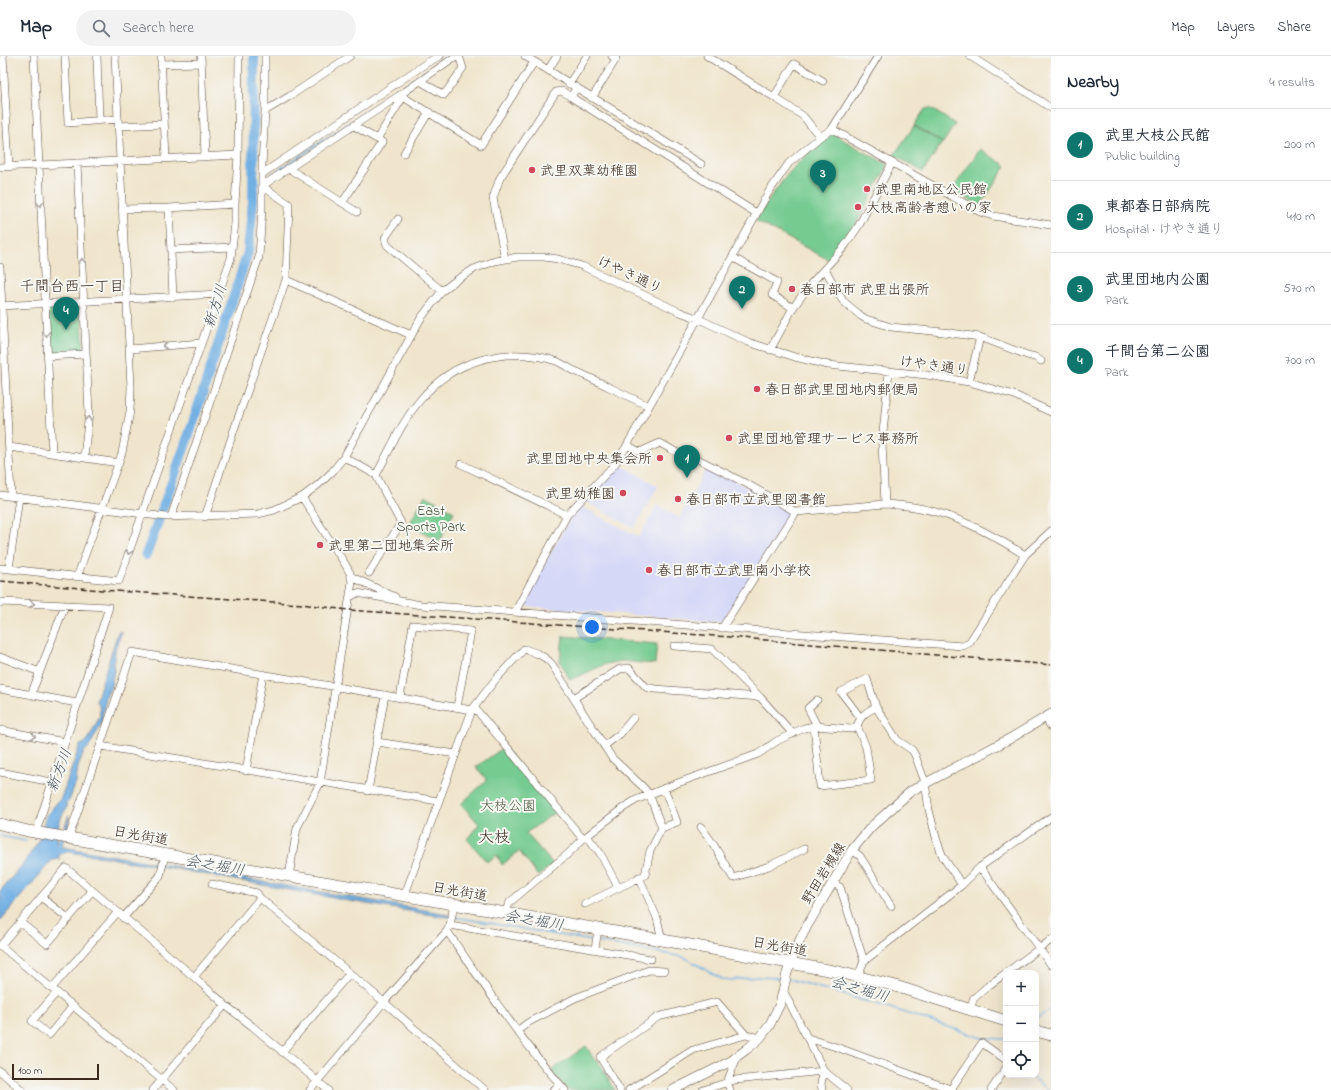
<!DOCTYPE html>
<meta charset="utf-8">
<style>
:root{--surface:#fff;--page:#f2f2f3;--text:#1f2937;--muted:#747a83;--line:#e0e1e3;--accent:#0f766e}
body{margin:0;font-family:"Indie Flower","Klee One",sans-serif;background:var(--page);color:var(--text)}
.controls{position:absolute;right:12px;bottom:12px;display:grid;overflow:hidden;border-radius:8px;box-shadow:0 4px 16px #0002}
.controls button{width:36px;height:36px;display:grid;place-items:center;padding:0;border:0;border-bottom:1px solid var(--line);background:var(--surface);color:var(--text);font:20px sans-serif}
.scale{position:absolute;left:12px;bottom:10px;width:87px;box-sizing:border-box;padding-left:4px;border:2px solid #3b2a1e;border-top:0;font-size:11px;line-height:14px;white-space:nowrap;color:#3b2a1e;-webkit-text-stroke:3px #f6f6f2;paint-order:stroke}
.you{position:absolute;left:592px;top:571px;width:14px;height:14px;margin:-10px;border:3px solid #fff;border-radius:50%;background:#1a73e8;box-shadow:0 0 0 6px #1a73e833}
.badge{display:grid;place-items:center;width:26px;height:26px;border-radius:50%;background:var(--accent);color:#fff;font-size:13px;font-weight:700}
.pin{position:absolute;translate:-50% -33px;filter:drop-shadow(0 1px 2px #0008)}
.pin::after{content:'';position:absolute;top:21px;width:14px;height:12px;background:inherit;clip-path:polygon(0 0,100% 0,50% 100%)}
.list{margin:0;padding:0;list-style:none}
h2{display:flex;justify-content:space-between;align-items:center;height:52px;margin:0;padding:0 16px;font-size:17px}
h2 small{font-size:13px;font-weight:400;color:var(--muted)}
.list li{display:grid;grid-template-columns:26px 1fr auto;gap:12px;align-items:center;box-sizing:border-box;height:72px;padding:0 16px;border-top:1px solid var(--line)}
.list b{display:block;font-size:15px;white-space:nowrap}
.list p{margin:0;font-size:13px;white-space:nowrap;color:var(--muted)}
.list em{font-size:13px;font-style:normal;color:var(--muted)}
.icon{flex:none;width:22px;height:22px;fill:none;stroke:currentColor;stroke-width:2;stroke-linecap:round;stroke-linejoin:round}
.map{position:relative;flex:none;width:1051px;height:1034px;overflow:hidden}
header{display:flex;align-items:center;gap:24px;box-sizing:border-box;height:56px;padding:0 20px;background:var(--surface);border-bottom:1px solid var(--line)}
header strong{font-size:19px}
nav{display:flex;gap:22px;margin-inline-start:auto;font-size:14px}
.search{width:280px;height:36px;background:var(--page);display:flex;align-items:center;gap:10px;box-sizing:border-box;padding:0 14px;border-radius:22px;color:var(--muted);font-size:15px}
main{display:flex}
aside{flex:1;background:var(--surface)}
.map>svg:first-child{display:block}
.built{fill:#d6d8f8}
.green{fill:#74cb90;stroke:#587a57}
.water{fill:#72b0e4;stroke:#566d81}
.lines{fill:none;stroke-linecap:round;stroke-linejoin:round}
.stream{stroke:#72b0e4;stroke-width:1.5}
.river{stroke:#72b0e4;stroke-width:10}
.minor-casing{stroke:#564638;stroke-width:8}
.major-casing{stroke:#564638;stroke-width:10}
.highway-casing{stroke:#564638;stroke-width:12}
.minor{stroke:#fff;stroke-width:7}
.major{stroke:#fff;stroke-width:9}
.highway{stroke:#fff;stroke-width:11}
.rail{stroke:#3b2a1e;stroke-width:1.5;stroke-dasharray:6 3;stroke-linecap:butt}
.oneway{stroke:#a79f9a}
.poi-dot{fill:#d1495b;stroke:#f6f6f2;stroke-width:1.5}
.labels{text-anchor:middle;stroke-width:4;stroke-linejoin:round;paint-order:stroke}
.poi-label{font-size:14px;fill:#3b2a1e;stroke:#f6f6f2;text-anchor:start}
.street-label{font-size:14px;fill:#3b2a1e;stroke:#f6f6f2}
.park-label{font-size:14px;fill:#4c5a40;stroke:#f6f6f2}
.neighbourhood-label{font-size:15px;fill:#3b2a1e;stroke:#f6f6f2}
.water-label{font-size:15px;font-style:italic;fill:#4e5963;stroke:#f6f6f2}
.quarter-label{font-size:16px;fill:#3b2a1e;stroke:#f6f6f2}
</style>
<header>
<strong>Map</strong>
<div class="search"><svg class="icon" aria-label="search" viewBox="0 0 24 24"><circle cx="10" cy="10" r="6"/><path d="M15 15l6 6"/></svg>Search here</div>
<nav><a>Map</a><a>Layers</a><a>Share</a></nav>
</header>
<main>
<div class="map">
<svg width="1051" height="1034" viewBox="0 0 1051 1034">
<rect width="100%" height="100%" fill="#f6f6f2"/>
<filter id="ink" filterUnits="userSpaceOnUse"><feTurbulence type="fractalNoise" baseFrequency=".025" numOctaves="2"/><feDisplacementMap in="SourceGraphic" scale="8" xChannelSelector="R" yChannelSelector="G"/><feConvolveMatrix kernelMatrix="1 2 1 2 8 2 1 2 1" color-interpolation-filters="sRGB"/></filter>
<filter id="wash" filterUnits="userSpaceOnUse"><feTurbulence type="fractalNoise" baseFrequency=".012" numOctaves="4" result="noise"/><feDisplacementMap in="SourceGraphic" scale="16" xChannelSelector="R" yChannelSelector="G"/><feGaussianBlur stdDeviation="0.9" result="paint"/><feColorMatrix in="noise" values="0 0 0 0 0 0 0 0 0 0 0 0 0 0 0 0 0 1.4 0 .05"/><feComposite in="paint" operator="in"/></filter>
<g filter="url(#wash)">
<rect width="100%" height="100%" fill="#f0e5cc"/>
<path class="built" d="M 621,409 L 658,430 L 634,472 L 585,445 Z
M 708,410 L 790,455 L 791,458 L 722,566 L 523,550 L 524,546 L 568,465 L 580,450 L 639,481 L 657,449 L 679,462 Z"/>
<path class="green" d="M 930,52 L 955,68 L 943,87 L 914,69 L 925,53 Z
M 914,70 L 942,87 L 923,116 L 894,99 Z
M 833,78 L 886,108 L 887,111 L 849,180 L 829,204 L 756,165 C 773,136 791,110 818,89 C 823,85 828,80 833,78 Z
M 980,93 L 1006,110 L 980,150 L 952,134 Z
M 81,249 L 84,297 L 50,298 L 48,251 Z
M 425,439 L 454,456 L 440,485 L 409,469 Z
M 563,580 L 657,588 L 655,608 L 620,605 L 606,608 L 570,624 L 560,605 Z
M 504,691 L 557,755 L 526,777 L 553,808 L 538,820 L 519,795 L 502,809 L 497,799 L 487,806 L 467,783 L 479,768 L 461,748 L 487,724 L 476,711 Z
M 586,990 L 595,1005 L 597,1004 L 615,1034 L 568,1034 L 551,1015 Z"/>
<path class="water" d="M 118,576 L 122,576 L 116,590 L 113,608 L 114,614 L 111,630 L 106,641 L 101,669 L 89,691 L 84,696 L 78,711 L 76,727 L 69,745 L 66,747 L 67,751 C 59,763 57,772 57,787 L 65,773 L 65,770 L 69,759 L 69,767 L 62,789 L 63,791 L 442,857 L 458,862 L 438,860 L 349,845 L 149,808 L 138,808 L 111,802 L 69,796 L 63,797 L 58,800 L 60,803 L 52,804 L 0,865 L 0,835 L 24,807 L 38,786 L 46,760 L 61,742 L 80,689 L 85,687 L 89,682 L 100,660 L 99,649 L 96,645 Z"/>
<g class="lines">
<path class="stream" d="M 265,123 L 362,59 L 448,0
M 253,132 L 260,126
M 0,780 L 26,785
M 455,861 L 593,885
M 599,886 L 684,901 L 722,923 L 732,924 L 756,921 L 783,922
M 789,923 L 890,952 L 982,982 L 1006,983
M 1036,962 L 1051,954
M 982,982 L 988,987
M 1029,1019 L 1048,1034"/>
<path class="river" d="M 146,499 L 192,370 L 248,196 L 253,145 L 254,0"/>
</g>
</g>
<g filter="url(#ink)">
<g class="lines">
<g class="minor-casing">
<path id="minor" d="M 3,0 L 9,110
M 34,0 L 52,397
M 65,0 L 68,67 L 118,63
M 97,0 L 99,65
M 161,0 L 166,102
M 201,0 L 205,100
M 525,0 L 701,108
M 707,0 L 774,41 L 803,60 L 820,81
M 970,0 L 1051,52
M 161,8 L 201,7
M 548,14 L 557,0
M 420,25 L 444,39 L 463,12 L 459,0
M 569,28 L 587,0
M 400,39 L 481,89 L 534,6
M 571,41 L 756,157
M 774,41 L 794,8 L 823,25
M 592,42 L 616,3 L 612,0
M 265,55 L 290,40 L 350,0
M 118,70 L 164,68
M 832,73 L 980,156 L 993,160 L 1051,169
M 377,83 L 403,41
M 404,97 L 429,56
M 77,107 L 89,357 L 84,401
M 0,111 L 238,99
M 288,112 L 357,156
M 262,118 L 428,6 L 440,0
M 262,130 L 400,39 L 456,0
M 342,147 L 382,86 L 354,70
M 169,152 L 173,241
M 122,153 L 169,152 L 235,148
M 398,163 L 385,182 L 387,189 L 442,235
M 171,194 L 232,191
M 732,201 L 777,226 L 772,239 L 793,252
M 505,203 L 493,142 L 500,122 L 556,36 L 562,35 L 571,41 L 576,32
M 0,211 L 11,440
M 825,213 L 843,245 L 861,260 L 866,263 L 891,271 L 943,276 L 980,281 L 1027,299 L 1035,301 L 1041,305
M 286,224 L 411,279
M 0,250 L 219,238
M 129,293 L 201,287
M 770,294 L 793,252 L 808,231 L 844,191 L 858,171 L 892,107
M 47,300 L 86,298
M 969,326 L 980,281
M 627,389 L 640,396 L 660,387 L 683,400 L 694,401 L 747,428 L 796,456
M 9,391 L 119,407
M 344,401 L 376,419 L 388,443 L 401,467 L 369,517
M 461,408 L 567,459
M 376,419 C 390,394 402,365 421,343 C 454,303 507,290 556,305 C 562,307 568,312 575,315 C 600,326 624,339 649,350
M 0,439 L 166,461 L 258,458 L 274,454 L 302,441 L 318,429 L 332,416 L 344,401 L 421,262 L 442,235 L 455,225 L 474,213 L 495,205 L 518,201 L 544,201 L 558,203 L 582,210 L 680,256 L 697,262 L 748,286 L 795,301 L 828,309 L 927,319 L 969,326 L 1014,339 L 1051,356
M 885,448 L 882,387 L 889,315
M 171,461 L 259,201 L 262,153 L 262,109 L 265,55 L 265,0
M 205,461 L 238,362 L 286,224 L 289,148 L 262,130
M 0,512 L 119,525 L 231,202 L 235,167 L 235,148 L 238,99 L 239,0
M 9,513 L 19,441
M 77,521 L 122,397 L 130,355 L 131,331 L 115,0
M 352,521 L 395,541
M 350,541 L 357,537 L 421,549 L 963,590 L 969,587 L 1025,499 L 1051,475
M 0,547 L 2,546 L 109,551 L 36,776
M 515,556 L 567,459 L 614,409 L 625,393 L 768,137 L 789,107 L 820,81 L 832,73 L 878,0
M 722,572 L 796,456 L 885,448 C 902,449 920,451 936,456 C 968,465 997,482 1025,499
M 674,590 L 712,593 L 760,641
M 0,601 L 40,616
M 0,633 L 77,647
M 31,639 L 65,549
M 400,641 L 413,569 L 471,575 L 457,651
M 574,642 L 620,613 L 629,612 L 646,631 L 655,633 L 760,641 L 793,678
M 474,651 L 583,783
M 860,661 L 841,636 L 867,623 L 876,651 L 897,684 L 912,694 L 915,699 L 925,726 L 929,754 L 937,785 L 943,801 L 962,829
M 1046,662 L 1051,671
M 814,670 L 820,730 L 871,724 L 866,691 L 857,670
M 817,670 L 808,652 L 817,644
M 0,674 L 65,686
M 377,686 L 456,698
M 100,690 L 438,745
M 604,690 L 620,678 L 633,662
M 246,715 L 263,618
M 0,716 L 52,726
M 368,735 L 385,639
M 701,771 L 712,786 L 733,822 L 769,810 L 804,793
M 662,772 L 677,766 L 664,732
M 587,780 L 600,797 L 618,831
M 69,781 L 132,596 L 472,654
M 852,794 L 860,800 L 891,850
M 980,811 L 1051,909
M 289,820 L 297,772 L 320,727 L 352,526 L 350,517 L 345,508 L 302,441
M 639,821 L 657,862 L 662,884
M 833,827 L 840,831 L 864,905
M 212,828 L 257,837 L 260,842 L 384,946 L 485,1034
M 41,841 L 69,863
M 404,841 L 472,654 L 495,624 L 524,593 C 535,596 543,599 551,607 L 612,702 L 642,730 L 649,738 L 662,772 L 650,795 L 645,819 L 585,848
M 504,858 L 510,846 L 569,797 L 583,783 L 623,752 L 636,744 L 675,728 L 758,698 L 777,685 L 804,672 L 814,670 L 852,673 L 857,670 C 861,659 866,656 876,651
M 123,862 L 160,820 L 165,799
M 20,866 L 47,888 L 92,835
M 450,869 L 651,903
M 447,875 C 484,929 521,985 565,1034
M 0,890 L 66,812 L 194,921 L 220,944 L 225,949 L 252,970 L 328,1034
M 1,890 L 174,1034
M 595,893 L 598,873
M 858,920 L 864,905 L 962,829 L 980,811 L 1051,761
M 194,921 L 260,842
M 52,932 L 117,857
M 57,936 L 32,965 L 49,979 L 73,950
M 784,936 L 824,1015 L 847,1034
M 971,953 L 973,943 L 988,930 L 1051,884
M 517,975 L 529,966 L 575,942 L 649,914 L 664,915
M 808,982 L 839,992 L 953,1034
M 282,996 L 349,918
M 0,1015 L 22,1034
M 951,1033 L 982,987 L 1006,1004
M 153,1034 L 225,949
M 310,1034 L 384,946 L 447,875 L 450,869 L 454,849
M 553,1034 L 560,1029
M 620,1034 L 600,1001 L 658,961 L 717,946 L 746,979
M 629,1034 L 693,994 L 746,979 L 760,982
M 703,1034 L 735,1024 L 824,1015 L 821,1027 L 822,1034
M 730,1034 L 727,1026 L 738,999
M 991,1034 L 1006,1012"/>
</g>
<g class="major-casing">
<path id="major" d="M 673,1034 L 731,1005 L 747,993 L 760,982 L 769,970 L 780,948 L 787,917 L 797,890 L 807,870 L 852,794 L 871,771 L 911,735 L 1011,682 L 1051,658"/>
</g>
<g class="highway-casing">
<path id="highway" d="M 0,768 L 28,775 L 668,885 L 839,916 L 892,929 L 1006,965
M 1036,975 L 1051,979"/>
</g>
<use href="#minor" class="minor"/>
<use href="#major" class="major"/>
<use href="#highway" class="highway"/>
<path class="rail" d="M 0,525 L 102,534 L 302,548 L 348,554 L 730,581 L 1051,609"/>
</g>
<defs><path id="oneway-chevron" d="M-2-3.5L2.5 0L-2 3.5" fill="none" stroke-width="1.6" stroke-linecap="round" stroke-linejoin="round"/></defs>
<g class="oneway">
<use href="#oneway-chevron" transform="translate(40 148) rotate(87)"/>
<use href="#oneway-chevron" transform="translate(82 205) rotate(-93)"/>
<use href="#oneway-chevron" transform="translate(46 278) rotate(87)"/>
<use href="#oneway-chevron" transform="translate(165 290) rotate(175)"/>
<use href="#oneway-chevron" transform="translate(88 363) rotate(-84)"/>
<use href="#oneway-chevron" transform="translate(129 496) rotate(109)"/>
<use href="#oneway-chevron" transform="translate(32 548) rotate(3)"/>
<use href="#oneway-chevron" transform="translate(33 680) rotate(11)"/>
</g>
</g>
<g class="poi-dot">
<circle cx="532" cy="114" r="4"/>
<circle cx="867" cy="133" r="4"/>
<circle cx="858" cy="151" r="4"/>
<circle cx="792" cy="233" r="4"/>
<circle cx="757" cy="333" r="4"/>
<circle cx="729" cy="382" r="4"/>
<circle cx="660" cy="402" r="4"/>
<circle cx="623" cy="437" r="4"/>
<circle cx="678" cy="443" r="4"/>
<circle cx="320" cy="489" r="4"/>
<circle cx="649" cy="514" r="4"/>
</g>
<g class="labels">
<g class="poi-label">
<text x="540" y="119">武里双葉幼稚園</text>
<text x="875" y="138">武里南地区公民館</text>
<text x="866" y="156">大枝高齢者憩いの家</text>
<text x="800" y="238">春日部市 武里出張所</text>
<text x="765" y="338">春日部武里団地内郵便局</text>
<text x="737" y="387">武里団地管理サービス事務所</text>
<text x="652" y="407" text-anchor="end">武里団地中央集会所</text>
<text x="615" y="442" text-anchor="end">武里幼稚園</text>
<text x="686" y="448">春日部市立武里図書館</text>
<text x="328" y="494">武里第二団地集会所</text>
<text x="657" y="519">春日部市立武里南小学校</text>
</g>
<g class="street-label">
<text transform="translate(630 218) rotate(25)" y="5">けやき通り</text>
<text transform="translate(934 309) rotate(8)" y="5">けやき通り</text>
<text transform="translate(141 779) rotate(10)" y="5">日光街道</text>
<text transform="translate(823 817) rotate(-58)" y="5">野田岩槻線</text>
<text transform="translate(460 835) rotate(10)" y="5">日光街道</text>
<text transform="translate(780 890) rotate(10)" y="5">日光街道</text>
</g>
<g class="park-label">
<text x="431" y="459">East<tspan x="431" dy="16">Sports Park</tspan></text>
<text x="508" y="754">大枝公園</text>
</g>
<g class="neighbourhood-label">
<text x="72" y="235">千間台西一丁目</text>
</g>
<g class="water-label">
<text transform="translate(215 250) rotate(-72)" y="5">新方川</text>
<text transform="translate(59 714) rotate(-69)" y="5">新方川</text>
<text transform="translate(215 809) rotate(10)" y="5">会之堀川</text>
<text transform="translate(534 864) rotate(10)" y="5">会之堀川</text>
<text transform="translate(860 933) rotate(16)" y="5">会之堀川</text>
</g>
<g class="quarter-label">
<text x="494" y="786">大枝</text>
</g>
</g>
</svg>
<div class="controls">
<button>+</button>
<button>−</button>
<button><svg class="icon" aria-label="locate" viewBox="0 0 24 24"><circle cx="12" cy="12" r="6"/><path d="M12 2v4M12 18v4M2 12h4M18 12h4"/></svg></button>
</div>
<div class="scale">100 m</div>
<div class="you"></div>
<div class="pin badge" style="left:687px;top:422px">1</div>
<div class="pin badge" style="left:742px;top:253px">2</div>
<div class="pin badge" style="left:823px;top:137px">3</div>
<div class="pin badge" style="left:66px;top:274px">4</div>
</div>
<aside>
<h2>Nearby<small>4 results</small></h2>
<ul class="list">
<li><span class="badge">1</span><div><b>武里大枝公民館</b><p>Public building</p></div><em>200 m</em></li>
<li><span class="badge">2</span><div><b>東都春日部病院</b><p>Hospital · けやき通り</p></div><em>410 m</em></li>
<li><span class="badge">3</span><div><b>武里団地内公園</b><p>Park</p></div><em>570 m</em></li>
<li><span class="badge">4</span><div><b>千間台第二公園</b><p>Park</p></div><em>700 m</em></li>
</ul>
</aside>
</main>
